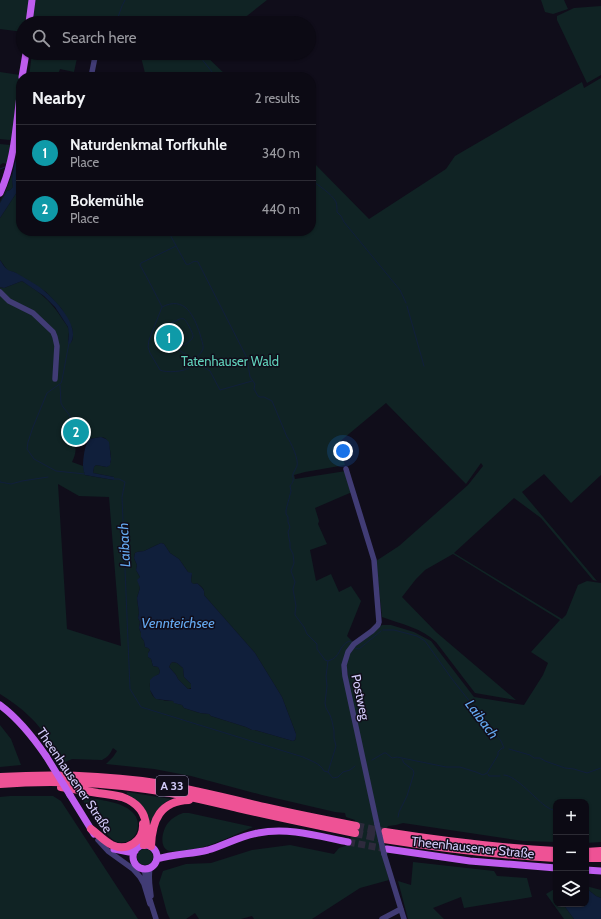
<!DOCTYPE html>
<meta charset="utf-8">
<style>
:root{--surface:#0c0a14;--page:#15131d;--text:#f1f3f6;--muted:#9a9aa0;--line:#2c2b34;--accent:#16bedb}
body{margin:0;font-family:Cabin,sans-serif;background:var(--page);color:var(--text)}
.controls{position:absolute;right:12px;bottom:12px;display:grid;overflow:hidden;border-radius:8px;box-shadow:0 1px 3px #0004}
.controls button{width:36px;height:36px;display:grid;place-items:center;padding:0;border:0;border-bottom:1px solid var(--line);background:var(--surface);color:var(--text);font:20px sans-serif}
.you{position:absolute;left:343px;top:451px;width:14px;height:14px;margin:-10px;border:3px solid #fff;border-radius:50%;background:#1a73e8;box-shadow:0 0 0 6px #1a73e833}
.badge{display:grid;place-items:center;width:26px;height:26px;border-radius:50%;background:var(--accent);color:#fff;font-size:13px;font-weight:700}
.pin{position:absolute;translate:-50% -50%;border:2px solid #fff;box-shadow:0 1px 4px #0006}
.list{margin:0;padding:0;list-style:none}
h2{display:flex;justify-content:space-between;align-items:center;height:52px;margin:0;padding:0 16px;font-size:17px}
h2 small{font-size:13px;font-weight:400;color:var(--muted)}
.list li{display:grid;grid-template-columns:26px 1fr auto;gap:12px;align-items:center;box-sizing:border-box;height:56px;padding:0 16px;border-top:1px solid var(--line)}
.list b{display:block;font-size:15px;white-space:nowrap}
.list p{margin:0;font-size:13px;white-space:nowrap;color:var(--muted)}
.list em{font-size:13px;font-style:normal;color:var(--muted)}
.icon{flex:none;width:22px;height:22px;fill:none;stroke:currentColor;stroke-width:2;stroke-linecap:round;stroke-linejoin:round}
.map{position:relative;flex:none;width:601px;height:919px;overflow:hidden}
.search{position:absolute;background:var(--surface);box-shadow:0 1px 3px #0004;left:16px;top:16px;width:300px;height:44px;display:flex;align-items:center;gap:10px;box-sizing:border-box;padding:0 14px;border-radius:22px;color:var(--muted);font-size:15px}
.panel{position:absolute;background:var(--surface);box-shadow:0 1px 3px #0004;left:16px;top:72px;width:300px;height:164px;border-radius:16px}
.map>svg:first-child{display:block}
.green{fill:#102324;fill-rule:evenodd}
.water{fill:#101f3b;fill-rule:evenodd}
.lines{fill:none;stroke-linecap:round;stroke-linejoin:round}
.stream{stroke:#101f3b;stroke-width:1}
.major-tunnel{stroke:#2d2a3c;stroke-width:7;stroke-dasharray:7 3.5;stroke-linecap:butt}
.highway-tunnel{stroke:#2d2a3c;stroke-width:8;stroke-dasharray:8 4;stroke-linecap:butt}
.minor{stroke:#413c75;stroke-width:5.5}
.major{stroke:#bf5def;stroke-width:7}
.highway{stroke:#ee5295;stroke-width:8}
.minor-bridge{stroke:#413c75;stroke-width:5.5}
.major-bridge{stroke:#bf5def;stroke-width:7}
.labels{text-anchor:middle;stroke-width:3;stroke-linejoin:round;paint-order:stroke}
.shield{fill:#100d1a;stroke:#9892b7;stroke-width:1}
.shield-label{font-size:12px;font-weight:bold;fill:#d3cbfa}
.park-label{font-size:13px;fill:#60d1ba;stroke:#100d1a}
.street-label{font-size:13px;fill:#d3cbfa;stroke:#100d1a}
.water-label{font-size:14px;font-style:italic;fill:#64a8ef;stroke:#100d1a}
</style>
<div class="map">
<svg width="601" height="919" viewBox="0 0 601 919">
<rect width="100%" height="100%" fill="#100d1a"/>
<path class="green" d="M 0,0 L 267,0 L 238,23 L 23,23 L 23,32 L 0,29 Z
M 541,0 L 564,0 L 568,9 L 553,14 L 545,12 Z
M 601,6 L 601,75 L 587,83 L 557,20 L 557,16 L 574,8 Z
M 32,53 L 42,53 L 77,58 L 74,72 L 60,69 L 57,77 L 29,77 Z
M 140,53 L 203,53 L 228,77 L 146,77 Z
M 0,72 L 20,75 L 12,137 L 10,140 L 0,139 Z
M 601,78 L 601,475 L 571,503 L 544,474 L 522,492 L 597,581 L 593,580 L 541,518 L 514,498 L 454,553 L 562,619 L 566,615 L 578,585 L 587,581 L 601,583 L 601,842 L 586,843 L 586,802 L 556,802 L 556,842 L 523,841 L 403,823 L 396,825 L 388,826 L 383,835 L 388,854 L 382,854 L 389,880 L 360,888 L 312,919 L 254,919 L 252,916 L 241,919 L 199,919 L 195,913 L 186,919 L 170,919 L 167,913 L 159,883 L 163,871 L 186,864 L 211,863 L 252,850 L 290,845 L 334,854 L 339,848 L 345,846 L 356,830 L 355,820 L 346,817 L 345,813 L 335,812 L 262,795 L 191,776 L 154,769 L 106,764 L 113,757 L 117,751 L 113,748 C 110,754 108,757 102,760 L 72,759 L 63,763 C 53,748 44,730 30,717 C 21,708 11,701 0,694 L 0,287 L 4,288 L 22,281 C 41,293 51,301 63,320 C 65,323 68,326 69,331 C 69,335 68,339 68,343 L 70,343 L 72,341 L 73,336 L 72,328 L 61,308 L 46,292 L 14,272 L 8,271 L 0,260 L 0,218 L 17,192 L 21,195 L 21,231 L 311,231 L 311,160 L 369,219 L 446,169 L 455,156 L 582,82 L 584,88 ZM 386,403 L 466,484 L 481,463 L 483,466 L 468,485 L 399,546 L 376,561 L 382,617 C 401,624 422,628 436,642 L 475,693 L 516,700 L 436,632 L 402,597 L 416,579 L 425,570 L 453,554 L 560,620 L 531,652 L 548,663 L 543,675 L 524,705 L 474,697 L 431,641 L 414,632 L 391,625 L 382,625 L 356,645 L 349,654 L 346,664 L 348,675 L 344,676 C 342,661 345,655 353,642 L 347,636 L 361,601 L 351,586 L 339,592 L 331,574 L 316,581 L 310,550 L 327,544 L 318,524 L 319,521 L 315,508 L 352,492 L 346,471 L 295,479 L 294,475 L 305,472 L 345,465 L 338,443 ZM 72,417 L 84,427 L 89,439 C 94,438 101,436 105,438 C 109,441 111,454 111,459 C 111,463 109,465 107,467 L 96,465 L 94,467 L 93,473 L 114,477 L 114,480 L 85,475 L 83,466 L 72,462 C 80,447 73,439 65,425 ZM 58,484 L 79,496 L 109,497 L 121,646 L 67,629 ZM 161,543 L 164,544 L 170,553 L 179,559 L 188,572 L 192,574 C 192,576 189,583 194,584 C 195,584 197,583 198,584 C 202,587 205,589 204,595 L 255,653 L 282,697 L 296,734 C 296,737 296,740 293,741 L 255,730 L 252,730 L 246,727 L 211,716 L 209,714 L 200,713 L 184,708 L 182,705 L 175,703 L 173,701 C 170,701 160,700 157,699 C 151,697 148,685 151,680 C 153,677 156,676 159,674 L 160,671 L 158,667 L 153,666 L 151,659 L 148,657 L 148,653 L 150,650 L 148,648 L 145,647 L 144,641 L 141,637 L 141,633 L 139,628 L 140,622 L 138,618 L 139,613 L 137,598 L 140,588 L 138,580 L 140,577 L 136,570 L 137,565 L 134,558 L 135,553 L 137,552 L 144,551 ZM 368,793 L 372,793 L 380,825 L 375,824 Z
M 21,124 L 21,149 L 19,150 C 16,161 10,175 13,187 L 10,190 L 7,191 L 0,203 L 0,202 C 9,185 15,168 18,150 C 19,142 19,133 21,124 Z
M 0,144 L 10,145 L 7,164 L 3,163 L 0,165 Z
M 173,662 L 177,663 L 183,668 L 184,677 L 191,684 L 191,688 L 188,689 L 178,679 L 176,675 L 170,668 L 169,667 L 171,663 Z
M 0,725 L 11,739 L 21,765 L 0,767 Z
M 127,792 L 171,799 C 158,805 152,816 150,830 L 131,797 L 127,794 Z
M 10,796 L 53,796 L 61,801 L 138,919 L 0,919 L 0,797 Z
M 80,796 C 92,799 116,801 125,807 C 129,809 134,813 136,817 C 141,827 136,839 126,842 C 123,842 120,843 117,842 C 104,836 88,808 80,796 Z
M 183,813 L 189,813 L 253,827 C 227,838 199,853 171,851 C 158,850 162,830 168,823 C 172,818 177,815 183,813 Z
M137 857a8 8 0 1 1 16 0a8 8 0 1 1-16 0Z
M 413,862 L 494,871 L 497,876 L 527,878 L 532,897 L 464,908 L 461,897 L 433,908 L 444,919 L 408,919 L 398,881 L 411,885 Z
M 586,886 L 601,890 L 601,898 L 596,896 L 586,888 Z
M 556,888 L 556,904 L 563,904 L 574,919 L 564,919 L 546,894 Z"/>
<path class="water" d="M 19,149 L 21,149 L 21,195 L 17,192 L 0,218 L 0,203 L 7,191 L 10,190 L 13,187 C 10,175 16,161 19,149 Z
M 0,260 C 2,263 5,268 8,270 C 9,271 12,271 14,272 C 21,275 31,282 38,286 C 51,295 83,326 70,344 L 68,343 L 69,334 L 68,327 L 55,307 L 44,296 L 22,281 L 4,288 L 0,287 Z
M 179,327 L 183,332 L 182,336 L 176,342 L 172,342 L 168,332 L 170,330 Z
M 101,437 L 106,439 L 109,442 L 111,459 L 110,465 L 107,467 L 96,465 L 94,467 L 93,473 L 114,477 L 114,480 L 85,475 C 84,472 83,469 83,465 C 83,458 85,444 89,439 Z
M 161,543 L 164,544 L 170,553 L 179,559 L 188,572 L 192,573 C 192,576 189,583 194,584 C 195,584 197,583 198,584 C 202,588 205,589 204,595 L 255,653 L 282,697 L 296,734 C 296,737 296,740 293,741 L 255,730 L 252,730 L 246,727 L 211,716 L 209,714 L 200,713 L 184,708 L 182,705 L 174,703 L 173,701 L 156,699 L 154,697 L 150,690 L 150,680 L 153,677 L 159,674 L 160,671 L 158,667 L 153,666 L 151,659 L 148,657 L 148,653 L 150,650 L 148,648 L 145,647 L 144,641 L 141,637 L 141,633 L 139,628 L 140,622 L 138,618 L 139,613 L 137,598 L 140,588 L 137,580 L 140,577 L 136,570 L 137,565 L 134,558 L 135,553 L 137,552 L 144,551 ZM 173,662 L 177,663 L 183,668 L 184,677 L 191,684 L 191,689 L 188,689 L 178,679 L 176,675 L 170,668 L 169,667 L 171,663 Z
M 586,888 L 596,896 L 601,898 L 601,919 L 574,919 L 563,904 L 586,904 Z"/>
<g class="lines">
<path class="stream" d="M 115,23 C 120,15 120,8 125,0
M 196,53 L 197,54
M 201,58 L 216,77
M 0,169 L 5,167
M 311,180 C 318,185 332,194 336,202 C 337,205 337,209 337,212 L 341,216 L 344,222 L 400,290 L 406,303
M 168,231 L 186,264 C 190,266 193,259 198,262 L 247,358 L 250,377 L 255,384 L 254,389 L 258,396 L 260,397 L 264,397 L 272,401 L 287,437 C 291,442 299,460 297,466 C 296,469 294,471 293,474 C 292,477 294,478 293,481 C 293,483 291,484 290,486 L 291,491 L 286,510 L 286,514 L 288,517 L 288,522 L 290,527 L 288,532 L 289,538 L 290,543 L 290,548 L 293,554 L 294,563 L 291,571 L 295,582 L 293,589 L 296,606 L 295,613 L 295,615 L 304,627 L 307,634 L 317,644 L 317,649 L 325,660 L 328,661 C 342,657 337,647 349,641 L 351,642
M 407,306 L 424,366
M 162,307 C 185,295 194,316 200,334 C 201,339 204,345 203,349 C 201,354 197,356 195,359 C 193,361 192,364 190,367 C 185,372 166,373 160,370 L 150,353 L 148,347 L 149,340 L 162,307 C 155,293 148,279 140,265 L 141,263 L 176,246
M 180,319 C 181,319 183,318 184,319 C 186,320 193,333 193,336 C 193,342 176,349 171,349 L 169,348 L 162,332 L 162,329 L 163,327 Z
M 69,343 L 62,380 L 61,383 L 47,393 L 33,427 L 28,442 L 27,449 L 34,459 L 56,471 L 85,474
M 177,348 L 179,350 L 210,371 L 220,390 L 252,381
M 60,385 L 61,403 L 63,407 L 68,413 L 72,420 L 83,432
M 114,479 L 119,479 L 125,482 L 122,497 L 130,689 L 141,707 L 303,757 C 311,761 320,763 324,771 L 328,772 L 333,778 L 338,777 L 343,772 L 350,770 L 355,766
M 0,481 L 0,482 L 11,484 L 22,481 L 48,477
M 355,648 L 359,649 L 381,631
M 328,661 L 326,676 L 327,686 L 325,703 L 326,708 L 330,715 L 332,721 L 334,731 L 334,738 L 336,746 L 328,772
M 509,749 L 530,755 L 534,758 L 540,758 L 545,761 L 565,768 L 574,769 L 587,773 L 601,768
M 372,760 L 384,753 L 386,753 L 392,758 L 397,757 L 446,767 L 460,767 L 476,772 L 483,775 L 487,773 L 498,755 L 498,752 L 502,748 L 504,748 L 501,741 L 452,679 L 425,641 L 417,636 L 394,630 L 383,630
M 488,774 L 489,776 L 500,776
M 504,775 C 516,775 537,801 547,807 C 550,809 553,810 556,811
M 398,817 L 399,812 L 407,796 L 414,773 L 413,770 L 404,763 L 402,759"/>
<path class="major-tunnel" d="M 348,842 L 387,849"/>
<path class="highway-tunnel" d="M 356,826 L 385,832
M 355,833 L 384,839"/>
<path class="minor" d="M 91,77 L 95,57
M 0,292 L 9,301 L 33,313 L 53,332 L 55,337 L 57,346 L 55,379
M 346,469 L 374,560 L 379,622 L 378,625 L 372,631 L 354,644 L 348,652 L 344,665 L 345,676 L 377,824
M 98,840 L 108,851 L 133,869 L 140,877 L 144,884 L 150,904
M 384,854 L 404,919
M 150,868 C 148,878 150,887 151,896
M 143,869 L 145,873 L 146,884
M 150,900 L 156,919
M 382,919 L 401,909"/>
<path class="major" d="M 29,23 L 32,0
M 22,77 L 26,53
M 0,193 C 15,161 16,123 21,88
M 0,705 C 19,719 33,737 46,756
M 70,795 L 94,834
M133 857a12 12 0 1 1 24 0a12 12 0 1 1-24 0Z
M 114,849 L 129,852 L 135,851
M 387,849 L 470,861 L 556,868
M 157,859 C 174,854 192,854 208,850 C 225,845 240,836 258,833 C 288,827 318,836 348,842
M 586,870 L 601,871"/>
<path class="highway" d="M 0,777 C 48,774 95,775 142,781 C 183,787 223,797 264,807 C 294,814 325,820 356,826
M 0,784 C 49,780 98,782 146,789 C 177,793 208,801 238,808 C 277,817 316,825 355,833
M 61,787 C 73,789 85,791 98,793 C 106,794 114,795 122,797 C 145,805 150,823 144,845
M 91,829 C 98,834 104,841 112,845 C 127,852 144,841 143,824
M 385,832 C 442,841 499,848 556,851
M 384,839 C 441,848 498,855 556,858
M 151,846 C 152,820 160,801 189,800
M 586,852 L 601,851
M 586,858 L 601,858"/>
<path class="minor-bridge" d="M 377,824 L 384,854"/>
<path class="major-bridge" d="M 46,756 L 70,795"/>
</g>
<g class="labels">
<rect class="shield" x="156" y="776" width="32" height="20" rx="3"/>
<g class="shield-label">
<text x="172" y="790">A 33</text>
</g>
<g class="park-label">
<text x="230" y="366">Tatenhauser Wald</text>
</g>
<g class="street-label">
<text transform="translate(361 697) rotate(78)" y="5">Postweg</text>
<text transform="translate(75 780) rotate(56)" y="5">Theenhausener Straße</text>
<text transform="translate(473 847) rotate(6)" y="5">Theenhausener Straße</text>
</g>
<g class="water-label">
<text transform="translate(124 545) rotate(-93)" y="5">Laibach</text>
<text x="178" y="628">Vennteichsee</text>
<text transform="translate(482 719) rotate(53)" y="5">Laibach</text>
</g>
</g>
</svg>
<div class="controls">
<button>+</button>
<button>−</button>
<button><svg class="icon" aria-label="layers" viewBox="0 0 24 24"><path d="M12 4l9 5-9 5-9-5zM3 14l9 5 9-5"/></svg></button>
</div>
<div class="you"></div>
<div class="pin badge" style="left:169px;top:338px;background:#0f9aa8">1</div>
<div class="pin badge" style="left:76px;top:432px;background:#0f9aa8">2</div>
<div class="search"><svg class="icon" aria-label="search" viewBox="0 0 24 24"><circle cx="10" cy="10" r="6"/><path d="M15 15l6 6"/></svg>Search here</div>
<section class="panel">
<h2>Nearby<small>2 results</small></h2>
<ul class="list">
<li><span class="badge" style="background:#0f9aa8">1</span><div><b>Naturdenkmal Torfkuhle</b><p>Place</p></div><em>340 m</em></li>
<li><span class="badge" style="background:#0f9aa8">2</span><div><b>Bokemühle</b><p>Place</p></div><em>440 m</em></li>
</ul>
</section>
</div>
